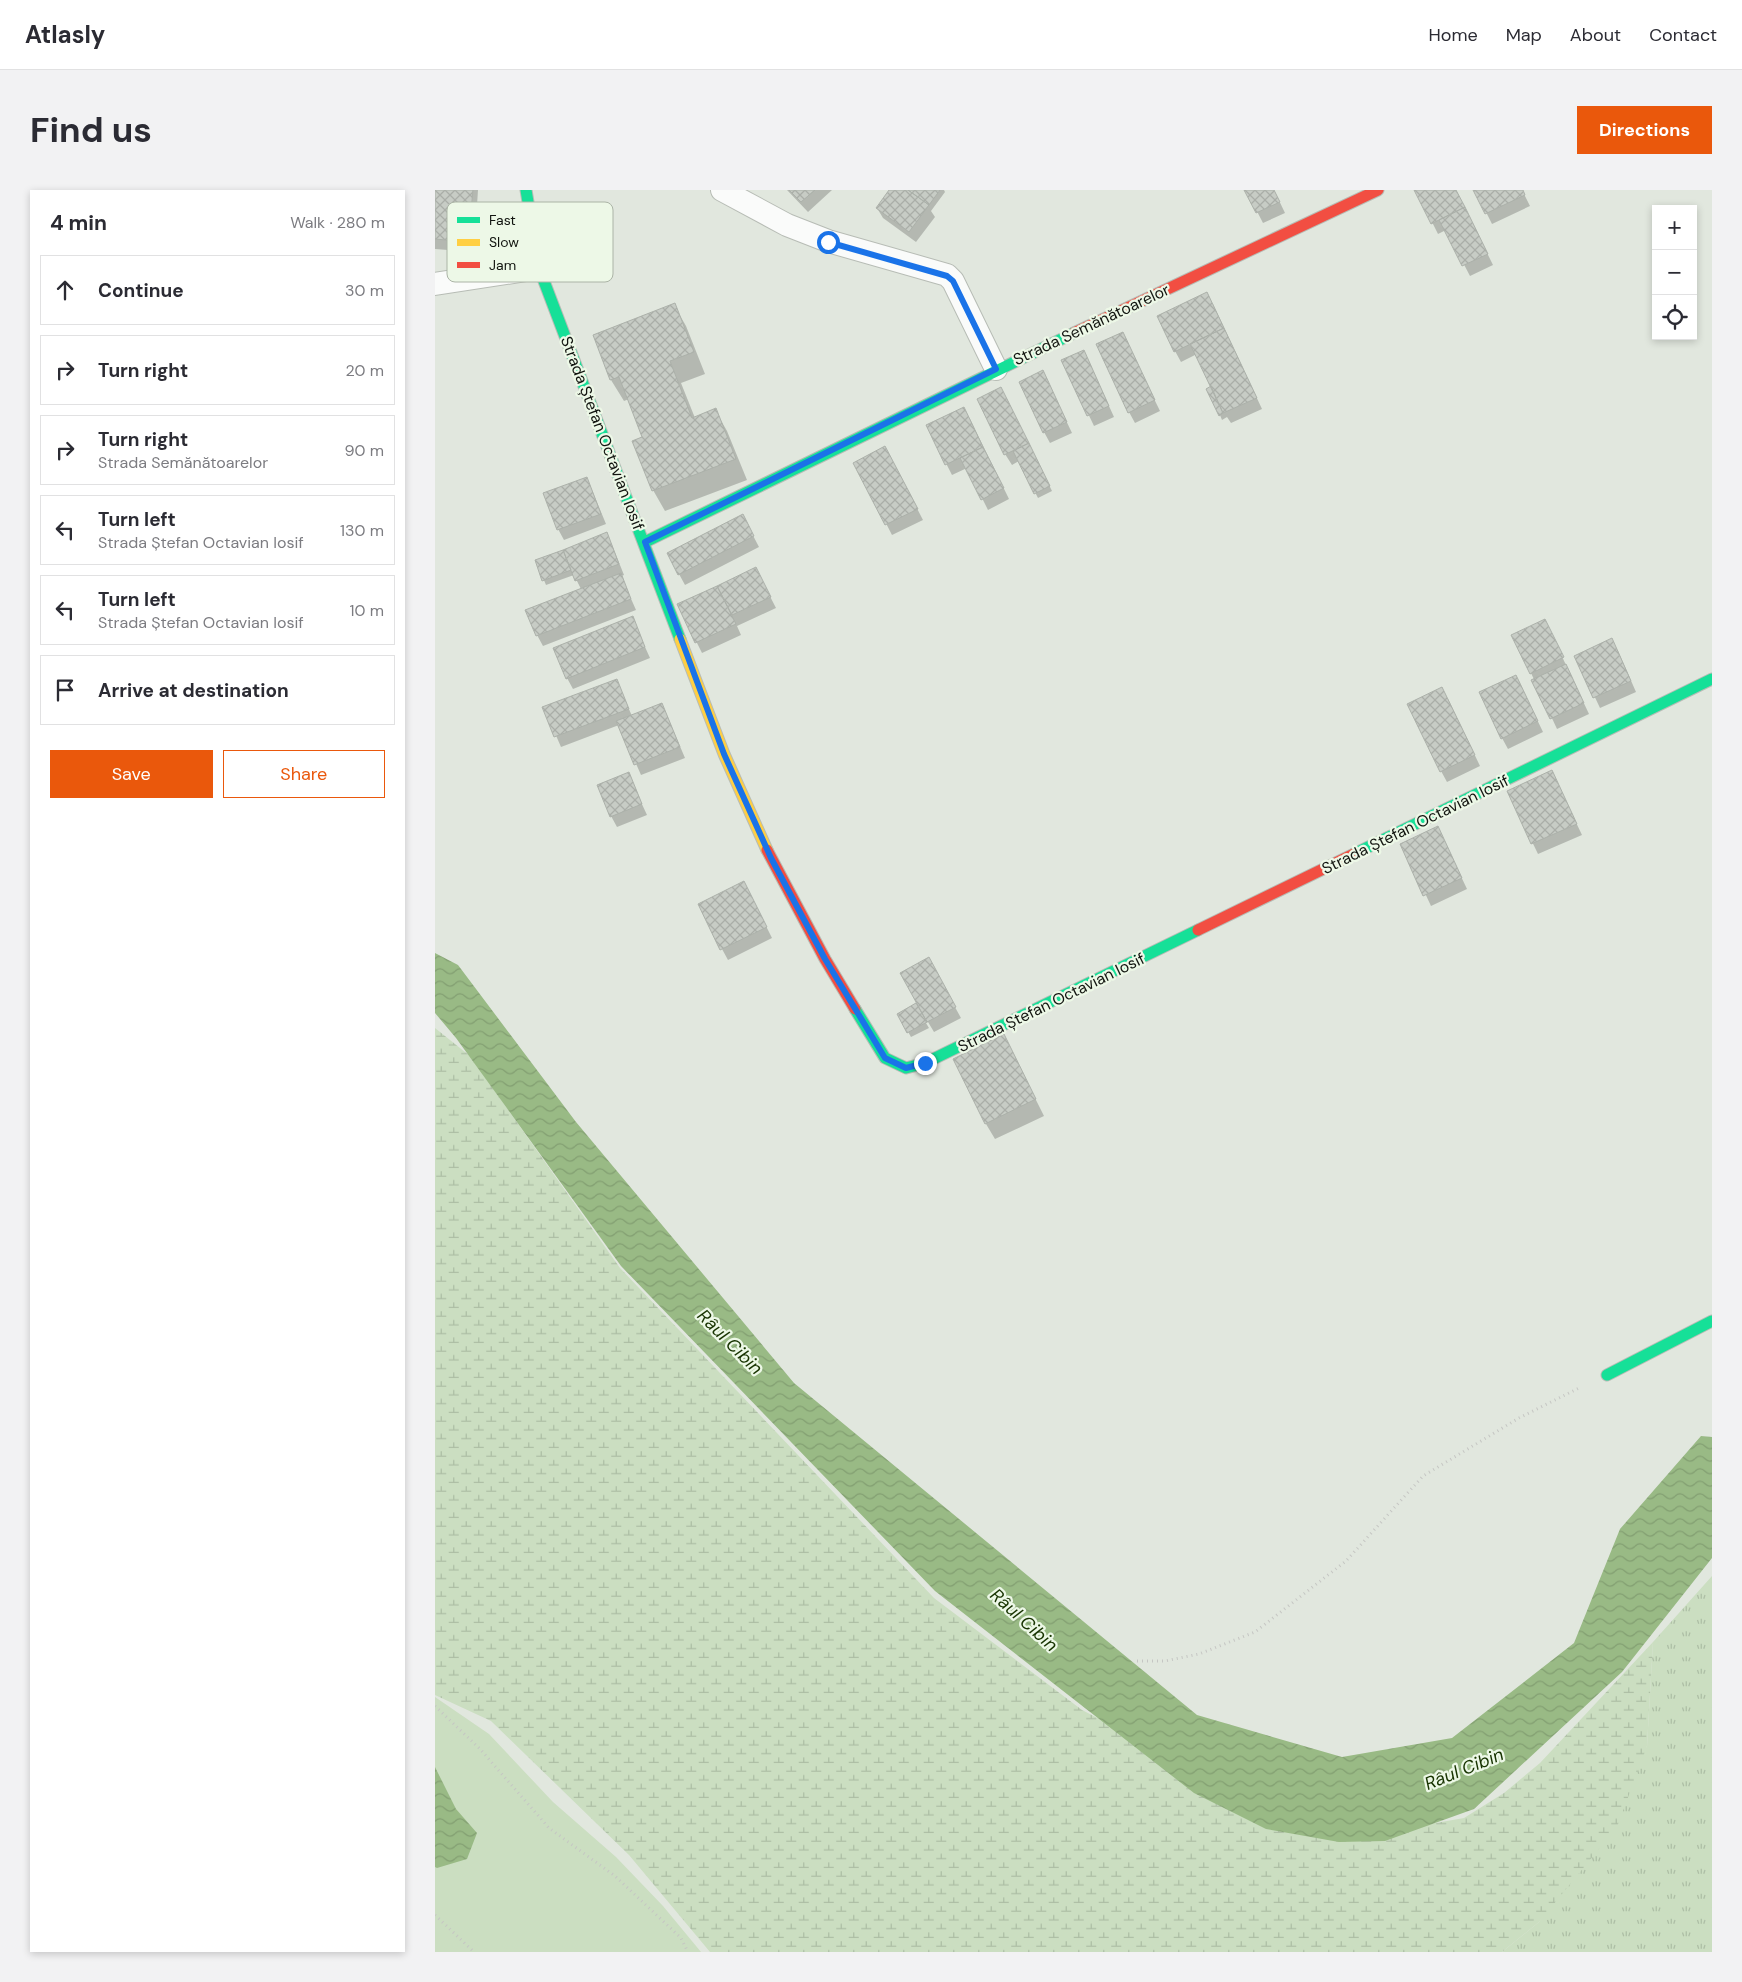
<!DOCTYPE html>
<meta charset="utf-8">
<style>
:root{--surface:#fff;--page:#f2f2f3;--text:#2b2b33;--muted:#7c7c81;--line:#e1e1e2;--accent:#ea580c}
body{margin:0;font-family:"DM Sans",sans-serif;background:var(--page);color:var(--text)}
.controls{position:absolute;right:15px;top:15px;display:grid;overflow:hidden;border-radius:0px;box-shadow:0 2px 8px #0003}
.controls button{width:45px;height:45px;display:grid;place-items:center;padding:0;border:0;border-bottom:1px solid var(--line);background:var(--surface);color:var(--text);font:25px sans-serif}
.stop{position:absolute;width:15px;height:15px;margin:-11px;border:4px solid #1a73e8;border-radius:50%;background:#fff}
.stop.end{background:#1a73e8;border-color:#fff;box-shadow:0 1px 5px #0008}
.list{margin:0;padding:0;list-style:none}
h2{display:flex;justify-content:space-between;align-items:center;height:65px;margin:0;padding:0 20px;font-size:21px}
h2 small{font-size:16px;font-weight:400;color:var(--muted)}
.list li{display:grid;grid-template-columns:32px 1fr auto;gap:15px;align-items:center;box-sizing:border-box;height:70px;margin:0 10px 10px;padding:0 10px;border:1px solid var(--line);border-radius:0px}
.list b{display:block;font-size:19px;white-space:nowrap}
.list p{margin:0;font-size:16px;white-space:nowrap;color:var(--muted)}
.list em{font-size:16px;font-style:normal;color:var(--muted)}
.actions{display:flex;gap:10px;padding:15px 20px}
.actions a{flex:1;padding:11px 0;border:1px solid var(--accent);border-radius:0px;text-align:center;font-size:18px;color:var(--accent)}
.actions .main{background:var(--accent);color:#fff}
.icon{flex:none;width:28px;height:28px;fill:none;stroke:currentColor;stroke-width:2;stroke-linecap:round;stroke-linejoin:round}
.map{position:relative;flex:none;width:1277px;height:1762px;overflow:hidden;border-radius:0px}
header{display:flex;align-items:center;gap:30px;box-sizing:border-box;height:70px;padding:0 25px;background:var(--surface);border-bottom:1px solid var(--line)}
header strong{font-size:24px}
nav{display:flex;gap:28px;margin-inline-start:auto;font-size:18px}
.intro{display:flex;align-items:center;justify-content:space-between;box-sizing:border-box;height:120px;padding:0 30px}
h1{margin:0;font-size:35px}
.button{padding:12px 22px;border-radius:0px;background:var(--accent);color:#fff;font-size:18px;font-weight:700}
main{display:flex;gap:30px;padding:0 30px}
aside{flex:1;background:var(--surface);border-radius:0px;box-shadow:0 2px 8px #0003}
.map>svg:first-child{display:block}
.grass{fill:url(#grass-tufts)}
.wetland{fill:url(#wetland-marsh)}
.green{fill:#cbdec1}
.water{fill:url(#water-waves)}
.shadow{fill:#0003}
.building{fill:url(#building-cross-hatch);stroke:#acb1aa}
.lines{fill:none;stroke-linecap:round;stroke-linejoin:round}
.street-casing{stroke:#b7bcb5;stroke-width:24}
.fast-casing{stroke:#b7bcb5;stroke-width:13}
.slow-casing{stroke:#b7bcb5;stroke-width:13}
.jam-casing{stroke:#b7bcb5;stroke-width:13}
.path{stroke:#c5c6c3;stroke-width:3;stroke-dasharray:1 4;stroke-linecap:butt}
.street{stroke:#fafbfa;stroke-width:22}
.fast{stroke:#16e098;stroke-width:11}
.slow{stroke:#ffcf43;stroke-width:11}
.jam{stroke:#f24e42;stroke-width:11}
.route{stroke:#1a73e8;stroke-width:6}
.labels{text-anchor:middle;stroke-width:4.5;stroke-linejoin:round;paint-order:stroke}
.street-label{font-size:16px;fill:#121510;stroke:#edf8e7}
.water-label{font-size:18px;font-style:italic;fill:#173300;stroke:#edf8e7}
.key{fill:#edf8e7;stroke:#abb4a6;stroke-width:1}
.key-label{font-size:14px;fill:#121510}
</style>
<header>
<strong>Atlasly</strong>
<nav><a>Home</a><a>Map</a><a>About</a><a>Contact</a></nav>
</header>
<div class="intro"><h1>Find us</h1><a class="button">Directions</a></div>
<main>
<aside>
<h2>4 min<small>Walk · 280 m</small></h2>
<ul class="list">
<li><svg class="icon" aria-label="ahead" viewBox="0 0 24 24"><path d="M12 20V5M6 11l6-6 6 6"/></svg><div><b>Continue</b></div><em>30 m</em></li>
<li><svg class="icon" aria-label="right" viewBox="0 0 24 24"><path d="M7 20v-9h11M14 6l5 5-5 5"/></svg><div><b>Turn right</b></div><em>20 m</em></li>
<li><svg class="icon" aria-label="right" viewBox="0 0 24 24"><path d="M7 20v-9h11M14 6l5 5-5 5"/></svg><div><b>Turn right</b><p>Strada Semănătoarelor</p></div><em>90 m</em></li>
<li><svg class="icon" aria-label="left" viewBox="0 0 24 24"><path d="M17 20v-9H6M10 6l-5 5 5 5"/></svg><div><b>Turn left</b><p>Strada Ștefan Octavian Iosif</p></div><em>130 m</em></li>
<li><svg class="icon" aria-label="left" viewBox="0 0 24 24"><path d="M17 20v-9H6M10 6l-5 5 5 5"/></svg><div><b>Turn left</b><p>Strada Ștefan Octavian Iosif</p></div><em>10 m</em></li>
<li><svg class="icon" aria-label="arrive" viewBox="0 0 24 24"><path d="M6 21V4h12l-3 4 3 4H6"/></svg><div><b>Arrive at destination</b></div></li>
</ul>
<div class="actions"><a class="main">Save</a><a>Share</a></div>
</aside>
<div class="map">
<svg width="1277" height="1762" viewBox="0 0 1277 1762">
<defs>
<pattern id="grass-tufts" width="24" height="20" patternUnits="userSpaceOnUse" patternTransform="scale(1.25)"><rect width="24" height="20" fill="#cbdec1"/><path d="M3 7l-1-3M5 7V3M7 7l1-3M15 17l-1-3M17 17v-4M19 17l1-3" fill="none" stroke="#adbea5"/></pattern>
<pattern id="wetland-marsh" width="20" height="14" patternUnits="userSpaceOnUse" patternTransform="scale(1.25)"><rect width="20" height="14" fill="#cbdec1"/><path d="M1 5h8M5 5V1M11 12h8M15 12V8" fill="none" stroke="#adbea5"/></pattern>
<pattern id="water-waves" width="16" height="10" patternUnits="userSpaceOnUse" patternTransform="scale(1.25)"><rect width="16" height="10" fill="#99ba85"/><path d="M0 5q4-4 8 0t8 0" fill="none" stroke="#839f72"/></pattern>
<pattern id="building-cross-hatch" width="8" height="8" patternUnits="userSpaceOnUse" patternTransform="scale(1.25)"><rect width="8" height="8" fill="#c7ccc5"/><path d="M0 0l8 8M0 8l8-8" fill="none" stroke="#aaaea8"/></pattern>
</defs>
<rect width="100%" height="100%" fill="#e1e7de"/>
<path class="grass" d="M 1277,1386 L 1277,1762 L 1067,1762 L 1104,1732 L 1212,1556 L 1218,1452 Z"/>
<path class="wetland" d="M 0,838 L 35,866 L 185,1078 L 499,1408 L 647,1520 L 854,1626 L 955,1641 L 1029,1628 L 1069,1603 L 1105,1573 L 1218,1452 L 1212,1556 L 1182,1637 L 1104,1732 L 1067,1762 L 275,1762 L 194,1665 L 56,1531 L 0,1505 Z"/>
<path class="green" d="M 0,1507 L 54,1544 L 118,1612 L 181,1667 L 228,1716 L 266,1762 L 0,1762 Z"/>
<path class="water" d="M 0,763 L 23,775 L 141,932 L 359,1193 L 762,1525 L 907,1567 L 1017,1548 L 1139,1453 L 1185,1339 L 1266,1246 L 1277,1247 L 1277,1368 L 1187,1482 L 1039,1619 L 950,1651 L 904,1652 L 831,1639 L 759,1603 L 500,1401 L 186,1076 L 21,848 L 0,823 Z
M 0,1577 L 21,1619 L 42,1643 L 32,1669 L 2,1678 L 0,1677 Z"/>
<path class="shadow" d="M 0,0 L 43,0 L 39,62 L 0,59 Z
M 352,0 L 397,0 L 373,22 Z
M 455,0 L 509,0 L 510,2 L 496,21 L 500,27 L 481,52 L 448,28 L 442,18 Z
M 811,0 L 839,0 L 850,23 L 828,33 Z
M 981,0 L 1021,0 L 1058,75 L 1035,86 L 1011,40 L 1003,44 Z
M 1040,0 L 1087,0 L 1095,16 L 1057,34 Z
M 778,114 L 827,219 L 796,233 L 792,227 L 787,230 L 785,225 L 780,202 L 762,164 L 746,172 L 740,161 Z
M 239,115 L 251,136 L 270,184 L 246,193 L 260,228 L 280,220 L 292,241 L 312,290 L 230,321 L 218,300 L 209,248 L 194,209 L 189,211 L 176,190 L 159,145 Z
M 687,143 L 725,221 L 700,233 L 694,222 Z
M 628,171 L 654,172 L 679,227 L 659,236 Z
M 608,182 L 637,243 L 615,253 L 609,242 Z
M 572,209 L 617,301 L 603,308 L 584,271 L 577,275 L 570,264 Z
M 535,229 L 574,309 L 553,320 L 532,278 L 517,285 L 492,236 Z
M 456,268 L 488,330 L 457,345 L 420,273 Z
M 152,288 L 171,334 L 129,350 L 123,339 Z
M 313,336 L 324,357 L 250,395 L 244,384 Z
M 171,344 L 177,355 L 189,385 L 186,386 L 201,420 L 108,456 L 102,445 L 146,399 L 139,385 L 111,395 L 101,371 Z
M 321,379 L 341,418 L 302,436 L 306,445 L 267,463 L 243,415 Z
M 197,428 L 215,468 L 138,499 L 132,488 Z
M 1115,441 L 1154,524 L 1122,539 L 1096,483 Z
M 1183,461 L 1201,502 L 1165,518 L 1141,467 Z
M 1081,486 L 1108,542 L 1073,559 L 1067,548 Z
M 181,490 L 197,526 L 227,514 L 250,568 L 206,585 L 184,535 L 126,557 L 109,518 Z
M 1013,509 L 1045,576 L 1012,592 L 1006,581 Z
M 1117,582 L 1147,645 L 1103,664 L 1073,602 Z
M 193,584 L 212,625 L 182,637 L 176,626 Z
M 1003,638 L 1032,699 L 996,716 L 967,654 Z
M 309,692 L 337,748 L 293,770 L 287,759 Z
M 499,779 L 526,828 L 499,842 L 493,832 L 491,833 L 494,838 L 476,847 L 463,824 L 489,824 Z
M 569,846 L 609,926 L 560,949 L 551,934 Z"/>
<path class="building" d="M 0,0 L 38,0 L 33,52 L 0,49 Z
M 354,0 L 380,0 L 366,12 Z
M 454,0 L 473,0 L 494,15 L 474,42 L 441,18 Z
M 473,0 L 505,0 L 494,15 Z
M 809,0 L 839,0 L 845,12 L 821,23 Z
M 979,0 L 1021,0 L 1030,17 L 996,34 Z
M 1038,0 L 1088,0 L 1090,5 L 1050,24 Z
M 1030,17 L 1053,64 L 1027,76 L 1004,30 Z
M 772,102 L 789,138 L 739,162 L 722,126 Z
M 240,113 L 259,162 L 235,171 L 257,228 L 281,218 L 301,269 L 217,301 L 197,251 L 207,247 L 184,187 L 175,190 L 158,145 Z
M 789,138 L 822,208 L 788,223 L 755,154 Z
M 688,142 L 720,210 L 693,223 L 661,154 Z
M 649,160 L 674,216 L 652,226 L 626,170 Z
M 608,180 L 632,232 L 608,243 L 584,192 Z
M 776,196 L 788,223 L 784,226 L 771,199 Z
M 566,197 L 594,253 L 569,265 L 542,209 Z
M 529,217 L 548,257 L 510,275 L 491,235 Z
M 594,253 L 615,296 L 599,304 L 578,261 Z
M 450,256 L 483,319 L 450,335 L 418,273 Z
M 548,257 L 569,298 L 546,310 L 525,268 Z
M 152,287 L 166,324 L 122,340 L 108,303 Z
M 308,324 L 319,346 L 243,385 L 232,363 Z
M 172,342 L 184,374 L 140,391 L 128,360 Z
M 128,360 L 136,380 L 107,391 L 100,370 Z
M 321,377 L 336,407 L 297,425 L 282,396 Z
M 186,383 L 196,409 L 101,446 L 90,420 Z
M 282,396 L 301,434 L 260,453 L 242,414 Z
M 198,426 L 210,457 L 131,489 L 118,458 Z
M 1110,429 L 1129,467 L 1095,484 L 1076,445 Z
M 1177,448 L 1196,491 L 1158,508 L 1139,466 Z
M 1131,474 L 1149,513 L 1115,529 L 1096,490 Z
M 1081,485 L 1103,531 L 1066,549 L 1044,502 Z
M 182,489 L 194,519 L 119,547 L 107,517 Z
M 1007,497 L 1040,565 L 1005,582 L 972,514 Z
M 227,513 L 245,557 L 199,575 L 181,531 Z
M 1117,580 L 1142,634 L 1096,654 L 1072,601 Z
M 194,582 L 207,614 L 175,627 L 162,595 Z
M 1003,636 L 1027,688 L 988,706 L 965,654 Z
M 309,691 L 332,737 L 285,760 L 263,714 Z
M 494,767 L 521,817 L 492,832 L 465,783 Z
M 481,813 L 492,832 L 472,843 L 462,824 Z
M 569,844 L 601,909 L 550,934 L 518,869 Z"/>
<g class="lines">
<g class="street-casing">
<path id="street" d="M 287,0 L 352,35 L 393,51 L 512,85 L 518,91 L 561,179
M 0,94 L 104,78"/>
</g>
<g class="fast-casing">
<path id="fast" d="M 91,0 L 104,78 L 245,449
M 210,352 L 639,143
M 919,664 L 1277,489
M 420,819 L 450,868 L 471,878 L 490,873 L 763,740
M 1172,1185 L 1277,1131"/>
</g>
<g class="slow-casing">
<path id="slow" d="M 245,449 L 289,564 L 332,660"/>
</g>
<g class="jam-casing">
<path id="jam" d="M 639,143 L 943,0
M 332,660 L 390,769 L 420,819
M 763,740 L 919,664"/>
</g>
<path class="path" d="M 702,1471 L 730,1471 L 764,1464 L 820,1442 L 911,1371 L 988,1286 L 1084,1228 L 1146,1197
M 0,1516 L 45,1559 L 114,1638 L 180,1686 L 246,1748 L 253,1762
M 0,1725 L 39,1762"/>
<use href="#street" class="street"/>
<use href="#fast" class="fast"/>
<use href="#slow" class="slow"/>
<use href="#jam" class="jam"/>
</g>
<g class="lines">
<path class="route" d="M 393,52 L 512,86 L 518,91 L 561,179 L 210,352 L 289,564 L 336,668 L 390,769 L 450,868 L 471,878 L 490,873"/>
</g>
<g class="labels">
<g class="street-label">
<text transform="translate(656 134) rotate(-25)" y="6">Strada Semănătoarelor</text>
<text transform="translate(168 243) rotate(69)" y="6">Strada Ștefan Octavian Iosif</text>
<text transform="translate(980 634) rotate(-26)" y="6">Strada Ștefan Octavian Iosif</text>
<text transform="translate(616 812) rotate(-26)" y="6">Strada Ștefan Octavian Iosif</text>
</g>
<g class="water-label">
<text transform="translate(295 1152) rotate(45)" y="6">Râul Cibin</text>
<text transform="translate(589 1430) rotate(42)" y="6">Râul Cibin</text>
<text transform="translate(1029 1579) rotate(-22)" y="6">Râul Cibin</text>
</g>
</g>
<rect x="12" y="12" width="166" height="80" rx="8" class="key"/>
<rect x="22" y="27" width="23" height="6" fill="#16e098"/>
<rect x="22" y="49" width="23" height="7" fill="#ffcf43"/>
<rect x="22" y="72" width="23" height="6" fill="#f24e42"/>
<g class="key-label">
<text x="54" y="35">Fast</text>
<text x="54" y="57">Slow</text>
<text x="54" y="80">Jam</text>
</g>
</svg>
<div class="controls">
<button>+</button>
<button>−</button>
<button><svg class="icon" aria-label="locate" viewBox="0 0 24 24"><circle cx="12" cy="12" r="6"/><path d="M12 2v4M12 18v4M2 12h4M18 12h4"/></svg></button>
</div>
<div class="stop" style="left:393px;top:52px"></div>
<div class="stop end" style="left:490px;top:873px"></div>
</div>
</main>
